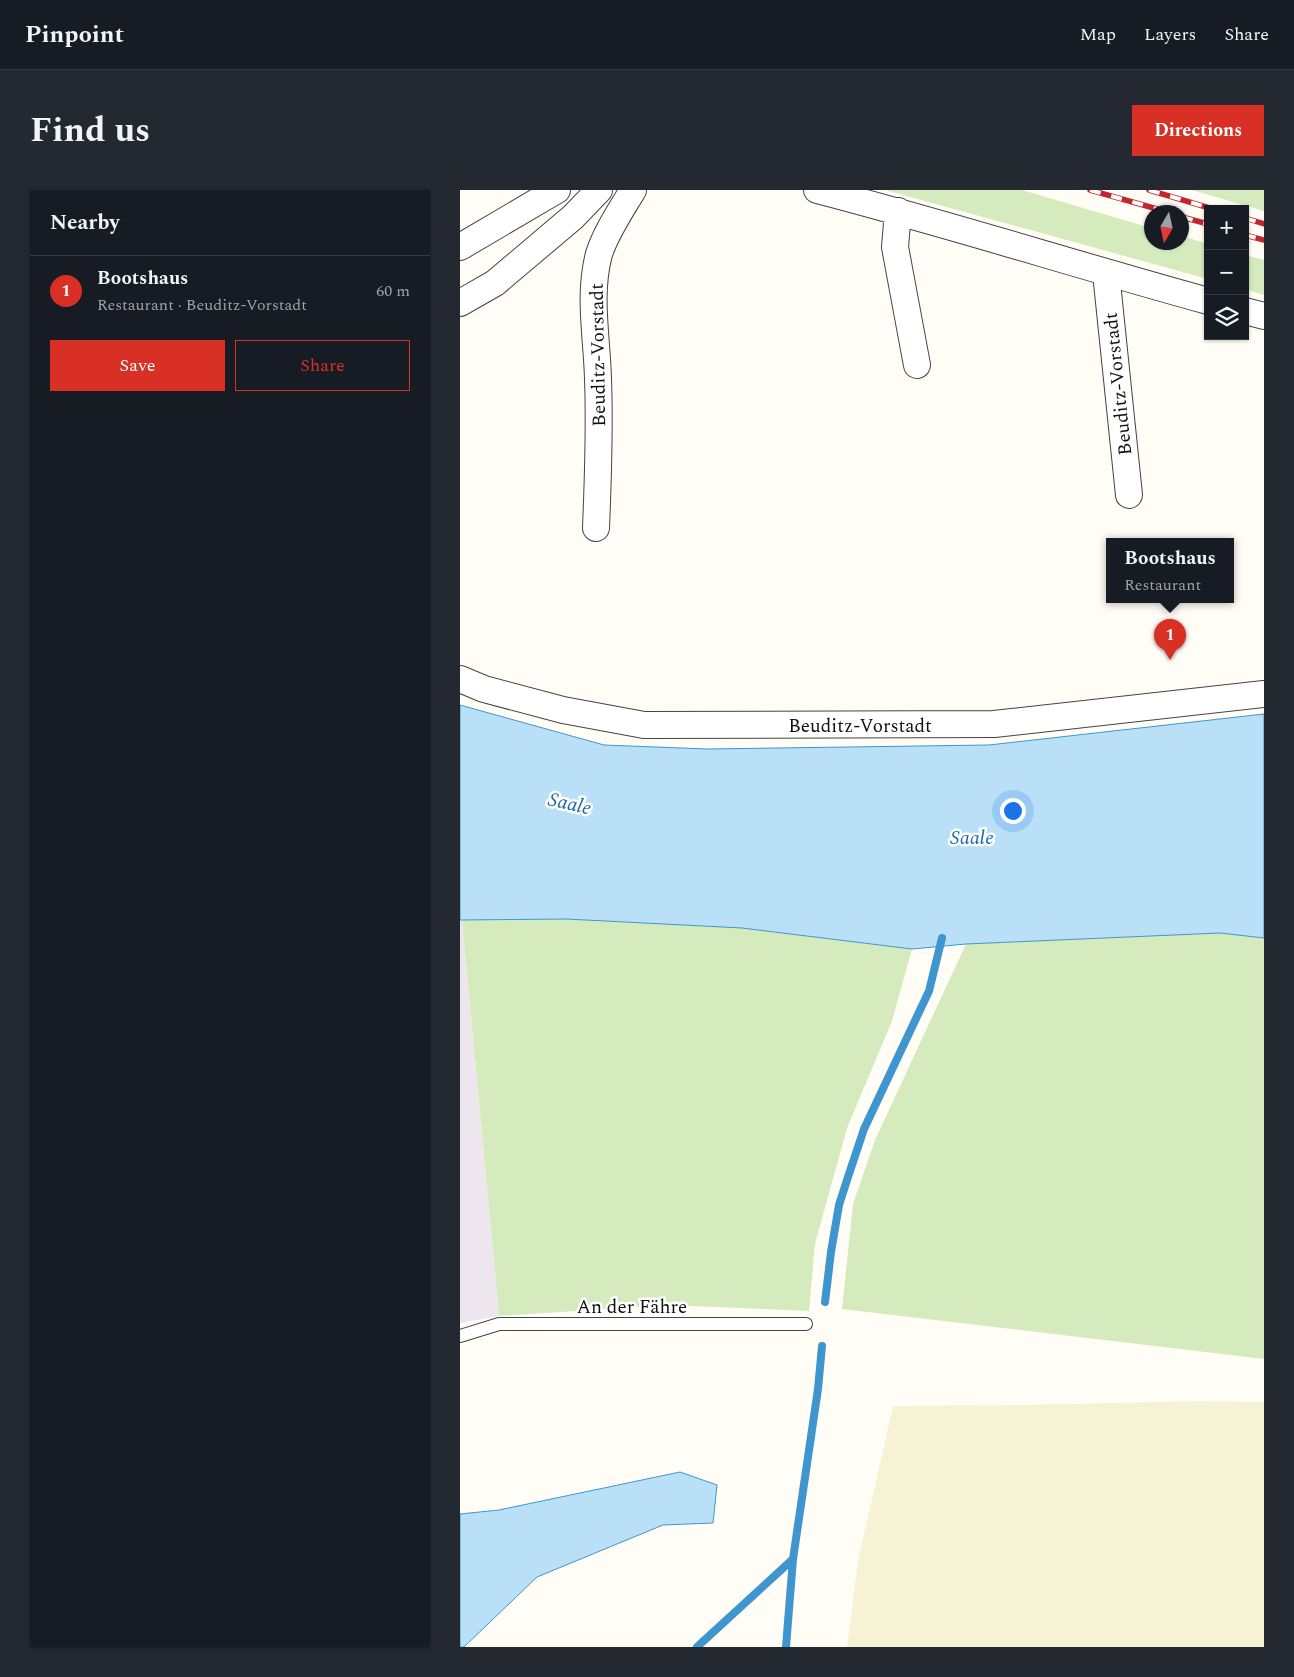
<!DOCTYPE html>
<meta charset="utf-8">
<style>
:root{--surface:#171b24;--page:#242831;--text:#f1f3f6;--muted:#9ea1a6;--line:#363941;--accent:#d93025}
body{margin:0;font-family:Spectral,serif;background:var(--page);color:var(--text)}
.controls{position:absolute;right:15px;top:15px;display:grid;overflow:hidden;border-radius:0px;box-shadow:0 1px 4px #0004}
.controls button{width:45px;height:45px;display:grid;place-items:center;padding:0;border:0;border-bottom:1px solid var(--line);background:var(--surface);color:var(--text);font:25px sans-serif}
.compass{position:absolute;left:684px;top:15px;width:45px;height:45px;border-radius:50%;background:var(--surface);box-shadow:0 1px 4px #0004;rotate:189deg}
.you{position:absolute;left:552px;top:620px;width:18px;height:18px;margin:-12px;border:4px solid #fff;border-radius:50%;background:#1a73e8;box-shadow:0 0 0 8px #1a73e833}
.badge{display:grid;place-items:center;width:32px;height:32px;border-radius:50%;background:var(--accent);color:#fff;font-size:16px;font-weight:700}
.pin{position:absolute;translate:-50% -41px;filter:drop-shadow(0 1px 2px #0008)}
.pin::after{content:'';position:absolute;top:26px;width:18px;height:15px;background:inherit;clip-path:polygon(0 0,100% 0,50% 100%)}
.popup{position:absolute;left:646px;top:348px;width:128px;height:65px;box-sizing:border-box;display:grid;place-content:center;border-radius:0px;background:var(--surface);filter:drop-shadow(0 1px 4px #0005);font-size:16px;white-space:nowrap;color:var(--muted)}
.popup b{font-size:19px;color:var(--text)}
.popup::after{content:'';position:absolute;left:50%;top:100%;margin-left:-10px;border:10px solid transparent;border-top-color:var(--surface)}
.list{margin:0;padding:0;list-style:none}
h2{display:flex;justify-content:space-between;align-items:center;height:65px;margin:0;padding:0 20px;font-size:21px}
h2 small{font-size:16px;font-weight:400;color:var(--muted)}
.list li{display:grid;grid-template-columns:32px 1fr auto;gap:15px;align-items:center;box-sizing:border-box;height:70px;padding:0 20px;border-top:1px solid var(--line)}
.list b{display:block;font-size:19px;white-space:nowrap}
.list p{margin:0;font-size:16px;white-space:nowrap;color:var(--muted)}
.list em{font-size:16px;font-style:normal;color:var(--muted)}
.actions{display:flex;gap:10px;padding:15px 20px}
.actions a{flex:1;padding:11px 0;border:1px solid var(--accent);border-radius:0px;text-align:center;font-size:18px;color:var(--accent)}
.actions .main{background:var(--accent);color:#fff}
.icon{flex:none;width:28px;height:28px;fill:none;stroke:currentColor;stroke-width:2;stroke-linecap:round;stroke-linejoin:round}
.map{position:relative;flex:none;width:804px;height:1457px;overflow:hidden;border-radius:0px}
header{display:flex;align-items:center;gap:30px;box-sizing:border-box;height:70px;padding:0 25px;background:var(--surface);border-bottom:1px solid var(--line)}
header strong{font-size:24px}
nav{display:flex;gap:28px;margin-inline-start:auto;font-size:18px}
.intro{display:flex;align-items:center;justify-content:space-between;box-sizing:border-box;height:120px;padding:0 30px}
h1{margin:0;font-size:35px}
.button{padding:12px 22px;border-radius:0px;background:var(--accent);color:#fff;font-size:18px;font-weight:700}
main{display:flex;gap:30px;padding:0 30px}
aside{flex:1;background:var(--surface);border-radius:0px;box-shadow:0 1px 4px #0004}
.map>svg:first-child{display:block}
.industrial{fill:#eee6ef}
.farmland{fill:#f6f3d4}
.green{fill:#d5ebbd}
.water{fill:#b9e0f7;stroke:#3f96cf}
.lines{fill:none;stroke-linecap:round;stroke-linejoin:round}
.stream{stroke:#3f96cf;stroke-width:8}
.lane-casing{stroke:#444;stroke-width:14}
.street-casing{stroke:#444;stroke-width:28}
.lane{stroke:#fff;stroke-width:12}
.street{stroke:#fff;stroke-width:26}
.rail-casing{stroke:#c4262e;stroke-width:5.5}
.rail{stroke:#fff;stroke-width:4;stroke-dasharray:11;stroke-linecap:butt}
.labels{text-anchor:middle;stroke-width:5;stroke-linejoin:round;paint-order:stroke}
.street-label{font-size:19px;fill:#111;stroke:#fff}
.water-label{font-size:20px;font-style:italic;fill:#1768a6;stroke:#fff}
</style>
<header>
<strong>Pinpoint</strong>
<nav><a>Map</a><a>Layers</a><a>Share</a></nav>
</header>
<div class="intro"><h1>Find us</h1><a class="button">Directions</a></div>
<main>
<aside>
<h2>Nearby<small></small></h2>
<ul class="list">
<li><span class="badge">1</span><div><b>Bootshaus</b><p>Restaurant · Beuditz-Vorstadt</p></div><em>60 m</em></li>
</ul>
<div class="actions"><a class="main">Save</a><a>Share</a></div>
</aside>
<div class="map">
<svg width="804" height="1457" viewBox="0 0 804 1457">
<rect width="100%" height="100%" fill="#fffdf5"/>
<path class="industrial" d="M 0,730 L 2,730 L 39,1126 L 0,1133 Z"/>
<path class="farmland" d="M 738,1211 L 804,1212 L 804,1457 L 387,1457 L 398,1371 L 433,1216 L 562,1215 Z"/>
<path class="green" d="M 425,0 L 562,0 L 691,38 L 692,52 L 722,52 L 722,46 L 748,54 L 748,89 Z
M 732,0 L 804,0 L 804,21 Z
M 785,65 L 804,70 L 804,105 L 785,99 Z
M 106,729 L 282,738 L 452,759 L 432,831 L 387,938 L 355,1054 L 349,1121 L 206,1115 L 39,1126 L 2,730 Z
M 760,743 L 804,748 L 804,1169 L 382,1119 L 393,1014 L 415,950 L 506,754 Z"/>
<path class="water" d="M 0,515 L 144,555 L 247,559 L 529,555 L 804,524 L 804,748 L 760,743 L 506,754 L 452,759 L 282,738 L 106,729 L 0,730 Z
M 220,1282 L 257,1295 L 253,1333 L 203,1335 L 77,1387 L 4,1457 L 0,1457 L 0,1324 L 39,1320 Z"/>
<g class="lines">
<path class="stream" d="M 365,1112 L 371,1062 L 379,1015 L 388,987 L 404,939 L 469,801 L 482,748
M 237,1457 L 333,1369
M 326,1457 L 333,1369 L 358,1199 L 362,1156"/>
<g class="lane-casing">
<path id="lane" d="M 0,1146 L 39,1134 L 346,1134"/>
</g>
<g class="street-casing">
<path id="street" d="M 357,0 C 488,34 617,75 748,111
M 438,21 L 435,57 L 457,175
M 0,57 L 97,0
M 646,83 L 669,305
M 0,113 L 35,93 L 113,27 L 139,0
M 785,121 L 804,126
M 136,338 C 138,289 140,239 138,189 C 137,148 128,105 139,64 C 146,42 161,20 173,0
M 0,489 L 24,499 L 103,520 L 184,535 L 534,534 L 804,504"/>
</g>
<use href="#lane" class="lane"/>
<use href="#street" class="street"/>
<g class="rail-casing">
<path id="rail" d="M 630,0 L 708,22
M 689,0 L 753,19
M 722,27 L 748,34
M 785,28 L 804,34
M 785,45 L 804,50"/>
</g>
<use href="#rail" class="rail"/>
</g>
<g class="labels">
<g class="street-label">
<text transform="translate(137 165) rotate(-91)" y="7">Beuditz-Vorstadt</text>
<text transform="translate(657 194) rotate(-96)" y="7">Beuditz-Vorstadt</text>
<text x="400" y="542">Beuditz-Vorstadt</text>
<text x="172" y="1123">An der Fähre</text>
</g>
<g class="water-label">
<text transform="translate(110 613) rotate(13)" y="7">Saale</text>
<text x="512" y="654">Saale</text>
</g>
</g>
</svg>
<div class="controls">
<button>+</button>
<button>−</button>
<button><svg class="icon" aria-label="layers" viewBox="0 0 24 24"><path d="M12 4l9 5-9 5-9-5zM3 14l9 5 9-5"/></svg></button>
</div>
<svg class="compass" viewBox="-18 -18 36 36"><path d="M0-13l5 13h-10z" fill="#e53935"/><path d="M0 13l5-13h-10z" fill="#9ea1a6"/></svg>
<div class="you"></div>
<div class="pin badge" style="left:710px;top:470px">1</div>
<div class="popup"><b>Bootshaus</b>Restaurant</div>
</div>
</main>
